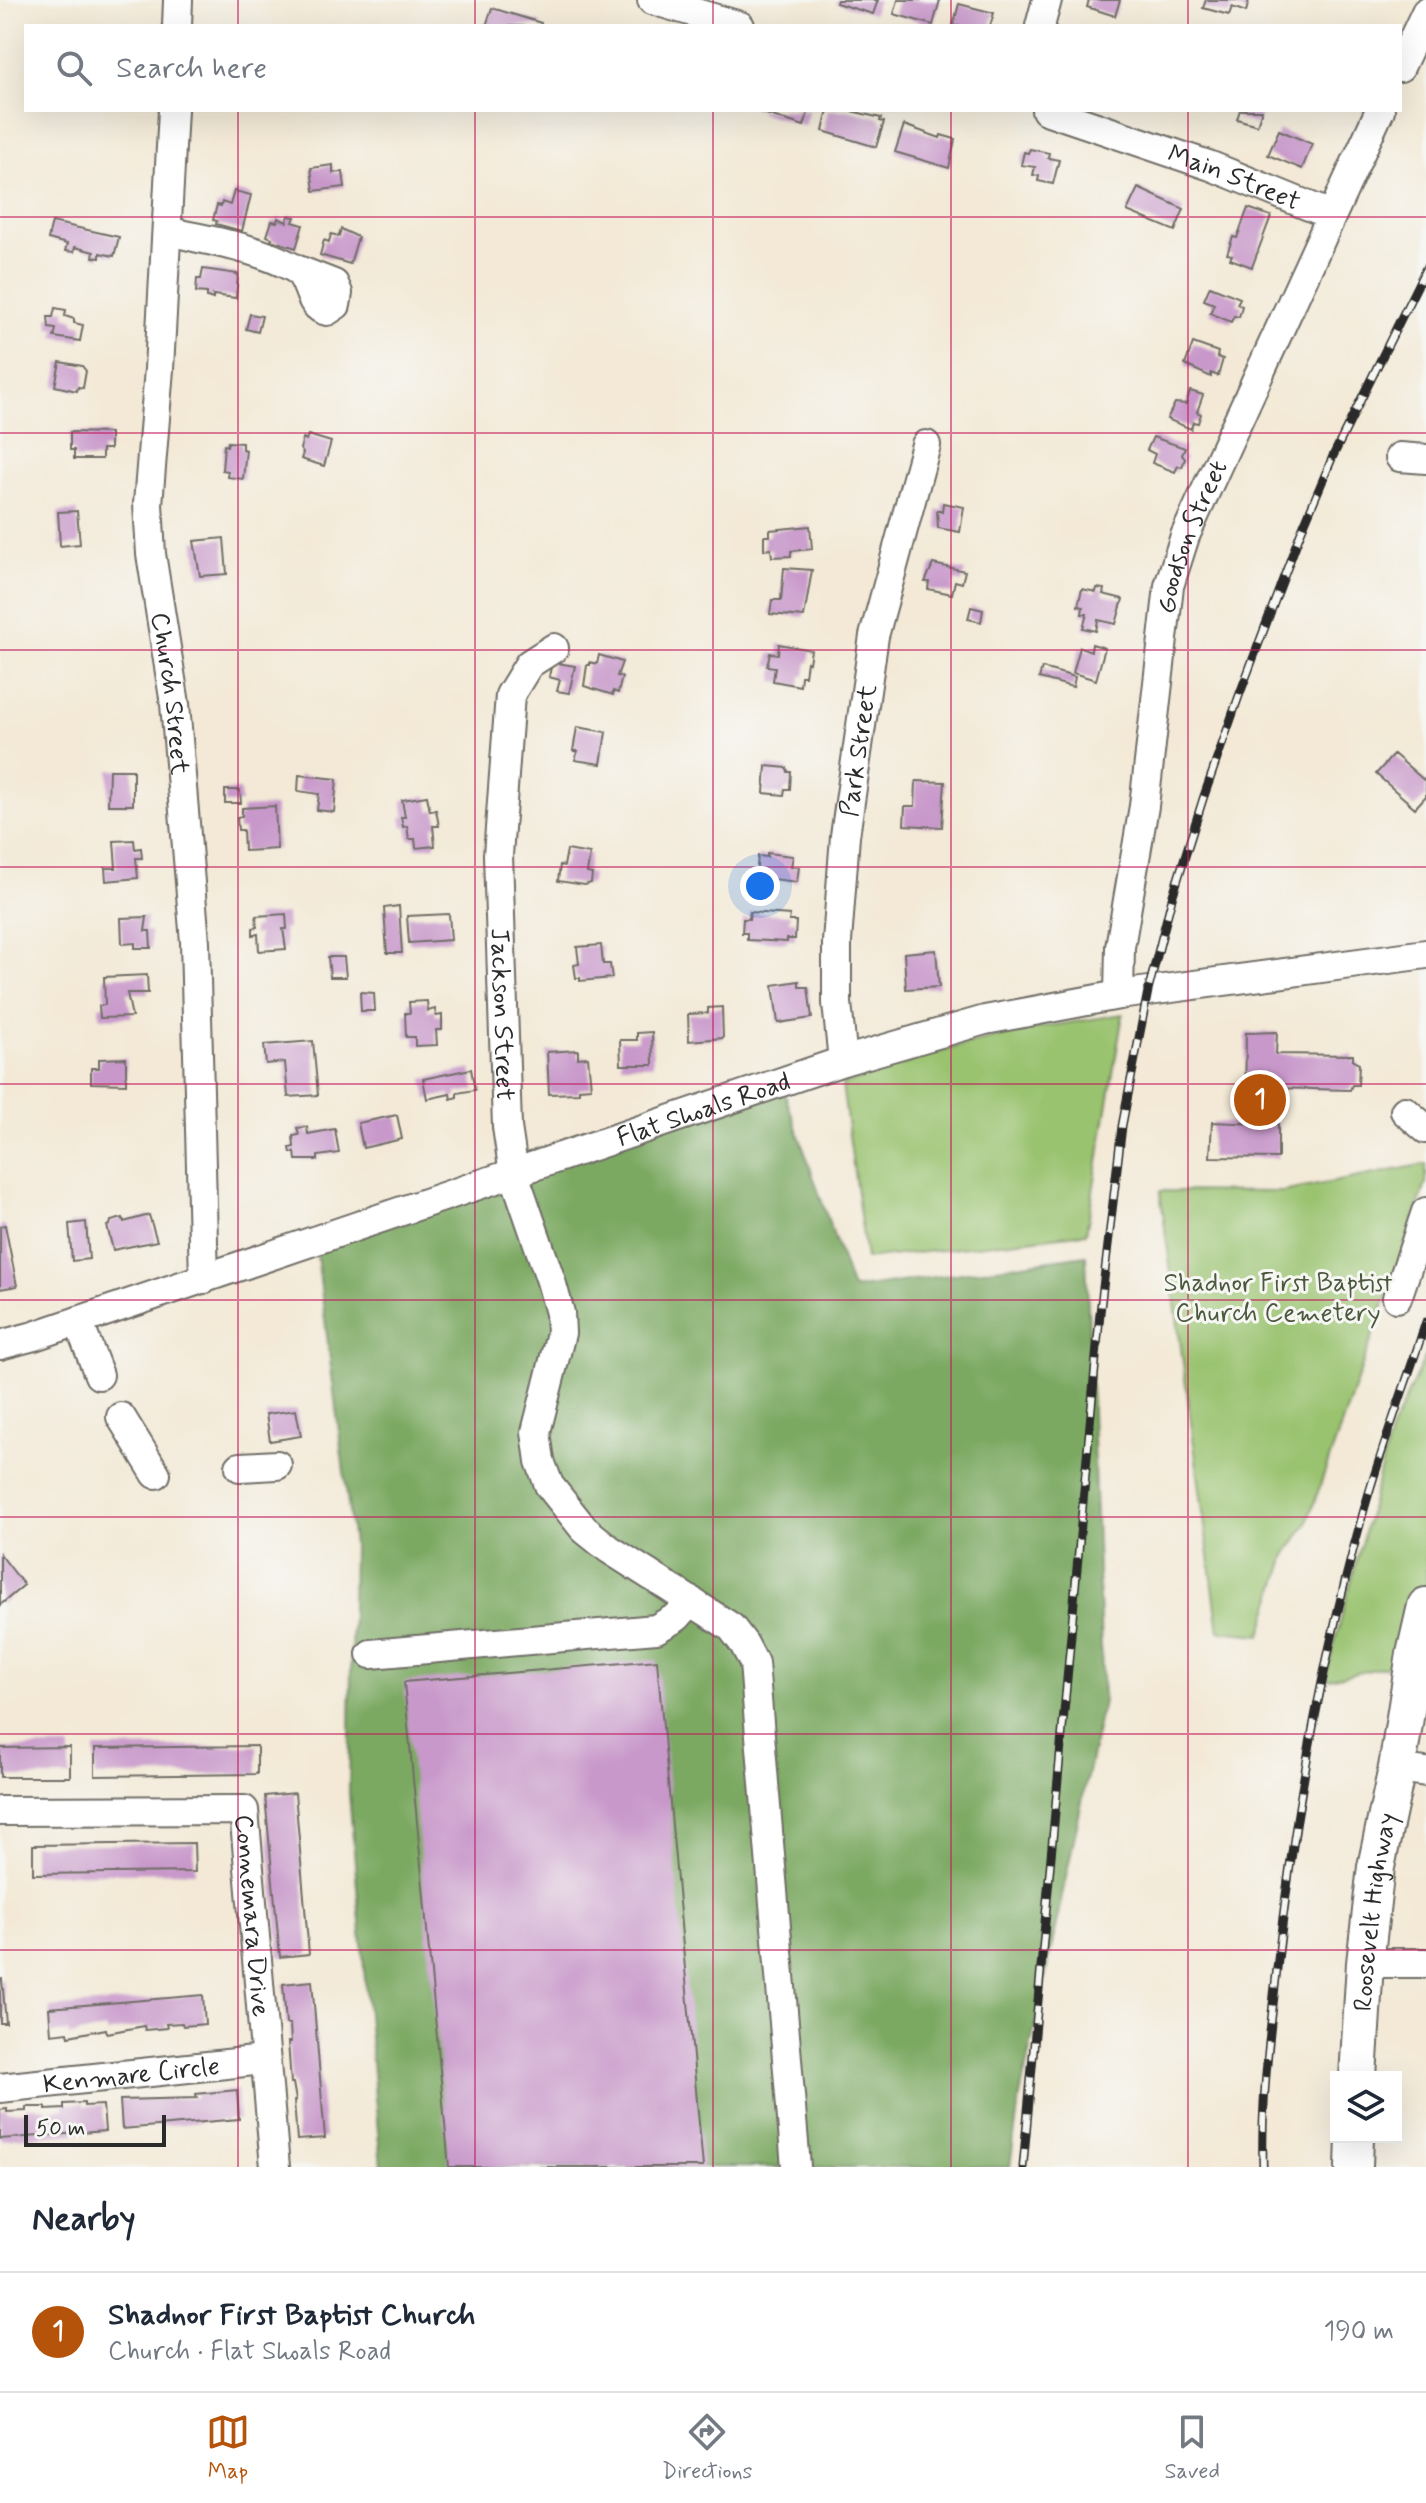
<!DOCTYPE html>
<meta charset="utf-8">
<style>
:root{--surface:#fff;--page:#f6f6f7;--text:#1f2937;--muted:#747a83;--line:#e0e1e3;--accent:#b45309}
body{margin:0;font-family:Mynerve,sans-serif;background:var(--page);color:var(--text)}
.controls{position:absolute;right:24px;bottom:24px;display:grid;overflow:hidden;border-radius:0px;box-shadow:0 8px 32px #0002}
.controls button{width:72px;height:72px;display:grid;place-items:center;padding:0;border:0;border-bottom:2px solid var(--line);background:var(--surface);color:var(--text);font:40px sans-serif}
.scale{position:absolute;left:24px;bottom:20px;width:142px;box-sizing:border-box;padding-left:8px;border:4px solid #2b2b2b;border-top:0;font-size:22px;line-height:28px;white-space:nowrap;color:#2b2b2b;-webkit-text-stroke:6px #f6f6f2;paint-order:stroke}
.you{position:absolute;left:760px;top:886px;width:28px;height:28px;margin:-20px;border:6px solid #fff;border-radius:50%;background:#1a73e8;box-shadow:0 0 0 12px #1a73e833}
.badge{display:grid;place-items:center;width:52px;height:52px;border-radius:50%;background:var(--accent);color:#fff;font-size:26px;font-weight:700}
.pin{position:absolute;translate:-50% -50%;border:4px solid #fff;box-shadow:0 2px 8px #0006}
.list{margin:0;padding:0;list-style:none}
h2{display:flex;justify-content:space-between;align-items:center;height:104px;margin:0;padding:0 32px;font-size:34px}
h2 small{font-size:26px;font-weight:400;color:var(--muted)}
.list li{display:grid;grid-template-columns:52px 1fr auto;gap:24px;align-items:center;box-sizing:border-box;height:120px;padding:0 32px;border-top:2px solid var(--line)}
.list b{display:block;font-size:30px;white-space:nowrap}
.list p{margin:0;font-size:26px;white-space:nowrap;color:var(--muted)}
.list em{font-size:26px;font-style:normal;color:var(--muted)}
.icon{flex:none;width:44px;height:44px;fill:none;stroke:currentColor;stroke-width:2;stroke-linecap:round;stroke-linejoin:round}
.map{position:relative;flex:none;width:1426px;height:2167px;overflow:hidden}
.search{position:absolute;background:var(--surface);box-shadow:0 8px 32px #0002;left:24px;right:24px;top:24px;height:88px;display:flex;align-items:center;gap:20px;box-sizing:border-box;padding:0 28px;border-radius:0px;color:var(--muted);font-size:30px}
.sheet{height:224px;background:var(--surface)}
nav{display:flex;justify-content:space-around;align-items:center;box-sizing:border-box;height:112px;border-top:2px solid var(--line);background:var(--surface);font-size:22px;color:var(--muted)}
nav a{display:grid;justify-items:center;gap:4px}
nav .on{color:var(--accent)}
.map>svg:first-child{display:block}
.green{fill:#9ac36f;stroke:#62774d;stroke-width:2}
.forest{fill:#7ba962;stroke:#536a46;stroke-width:2}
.building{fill:#c898ca}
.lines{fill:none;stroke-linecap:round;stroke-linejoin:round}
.minor-casing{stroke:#716e67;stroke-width:32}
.major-casing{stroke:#716e67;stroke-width:40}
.minor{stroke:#fff;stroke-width:28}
.major{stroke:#fff;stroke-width:36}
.rail-casing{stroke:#2b2b2b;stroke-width:9}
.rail{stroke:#f6f6f2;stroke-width:6;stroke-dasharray:18;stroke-linecap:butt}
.grid{fill:none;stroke:#c2185b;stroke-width:2;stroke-opacity:0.55}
.labels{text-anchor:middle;stroke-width:6;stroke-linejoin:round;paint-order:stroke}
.street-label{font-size:26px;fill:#2b2b2b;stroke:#f6f6f2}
.park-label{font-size:26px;fill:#4c593f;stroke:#f6f6f2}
</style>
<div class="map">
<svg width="1426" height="2167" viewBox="0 0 1426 2167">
<rect width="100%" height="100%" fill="#f6f6f2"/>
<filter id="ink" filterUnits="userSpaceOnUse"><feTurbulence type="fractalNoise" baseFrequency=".0125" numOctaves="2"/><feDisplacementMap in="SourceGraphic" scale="16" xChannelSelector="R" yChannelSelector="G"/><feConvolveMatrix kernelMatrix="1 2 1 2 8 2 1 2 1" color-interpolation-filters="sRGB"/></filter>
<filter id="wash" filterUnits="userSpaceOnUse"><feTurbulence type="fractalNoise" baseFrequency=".006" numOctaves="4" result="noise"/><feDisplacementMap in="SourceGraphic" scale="32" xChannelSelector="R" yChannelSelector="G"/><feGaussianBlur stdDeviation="1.8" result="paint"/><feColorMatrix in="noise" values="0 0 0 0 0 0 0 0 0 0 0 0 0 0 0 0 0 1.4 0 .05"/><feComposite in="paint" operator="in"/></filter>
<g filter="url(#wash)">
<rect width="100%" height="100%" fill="#f3e9d6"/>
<path class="green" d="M 1123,1014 L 1086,1233 L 866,1259 L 842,1085 L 959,1046 L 1043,1027 Z
M 1426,1164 L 1426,1184 L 1307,1523 L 1286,1555 L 1261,1635 L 1219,1631 L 1160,1191 L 1282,1192 Z
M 1426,1355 L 1426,1658 L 1325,1680 L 1391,1430 Z"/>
<path class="forest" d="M 780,1080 L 852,1289 L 1086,1255 L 1103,1701 L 1019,2101 L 1010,2167 L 381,2167 L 349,1793 L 353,1544 L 316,1248 Z"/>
<g id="blocks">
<path class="building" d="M 837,0 L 878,0 L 873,14 L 836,3 Z
M 898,0 L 940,0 L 933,25 L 894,14 Z
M 1089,0 L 1120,0 L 1115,16 L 1087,7 Z
M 1206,0 L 1249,0 L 1246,12 L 1232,7 L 1229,15 L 1203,8 Z
M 959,4 L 994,13 L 990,26 L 953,26 Z
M 492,8 L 541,23 L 540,26 L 486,26 Z
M 753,110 L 809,110 L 804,126 Z
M 828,110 L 847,110 L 881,118 L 880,121 L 884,122 L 876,147 L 823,131 Z
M 1240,110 L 1262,110 L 1257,125 L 1237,119 Z
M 904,125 L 940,138 L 941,135 L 955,139 L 949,168 L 895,152 Z
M 1279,130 L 1312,144 L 1302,169 L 1268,155 Z
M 1030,149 L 1049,153 L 1048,158 L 1059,160 L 1053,184 L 1038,181 L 1039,176 L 1033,175 L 1035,167 L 1021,165 L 1024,152 L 1028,153 Z
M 333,165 L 333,173 L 343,172 L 345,187 L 314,191 L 311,168 Z
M 1138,188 L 1184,209 L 1175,231 L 1127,211 Z
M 234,191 L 251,195 L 242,231 L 216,224 L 217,221 L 213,220 L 217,205 L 221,206 L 222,202 L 230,205 Z
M 1248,208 L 1271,216 L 1252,267 L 1230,259 L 1232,255 L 1227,254 L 1233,237 L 1237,238 Z
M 288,216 L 295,217 L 293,222 L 303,225 L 296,248 L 271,240 L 272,238 L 267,236 L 272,221 L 277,222 L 278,218 L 287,222 Z
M 52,222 L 119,237 L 114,256 L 100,253 L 100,258 L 93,257 L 94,252 L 75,247 L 74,252 L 65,251 L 67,244 L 48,239 Z
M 341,229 L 358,237 L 350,264 L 320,255 L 324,240 L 329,242 L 331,234 L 339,236 Z
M 203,269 L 238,274 L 236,298 L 213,295 L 213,299 L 207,297 L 207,293 L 196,292 L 197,279 L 201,279 Z
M 1210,286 L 1240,298 L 1237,304 L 1242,306 L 1239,317 L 1234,316 L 1231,322 L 1210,313 L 1214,304 L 1204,300 Z
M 55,308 L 66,310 L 65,316 L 74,319 L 74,323 L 83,325 L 80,341 L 54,337 L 56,329 L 49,328 L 48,317 L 53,317 Z
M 250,314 L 262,316 L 258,332 L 246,329 Z
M 1193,343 L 1218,352 L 1217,357 L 1223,359 L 1218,376 L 1211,373 L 1211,377 L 1185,365 Z
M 60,362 L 82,366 L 86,371 L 83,388 L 78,387 L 77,391 L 55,386 Z
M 1190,391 L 1203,395 L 1197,412 L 1201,414 L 1198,423 L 1193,422 L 1191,429 L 1167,419 L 1175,403 L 1186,404 Z
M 70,432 L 110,433 L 110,449 L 102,449 L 102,459 L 74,459 L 74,450 L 70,450 Z
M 308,435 L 331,442 L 324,466 L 301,459 L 303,453 L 300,449 L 303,438 L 306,440 Z
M 1153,437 L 1185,448 L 1182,455 L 1185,459 L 1182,467 L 1178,466 L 1175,472 L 1152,463 L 1155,454 L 1147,450 Z
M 228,442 L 242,443 L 242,449 L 246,450 L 243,479 L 227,477 L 228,471 L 222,470 L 224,445 L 227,446 Z
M 943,503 L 964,507 L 960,532 L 938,528 L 937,510 L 942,512 Z
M 77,511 L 80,544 L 60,546 L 58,512 Z
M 810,526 L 812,549 L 791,551 L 791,556 L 772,557 L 771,549 L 764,550 L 764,536 L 770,536 L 770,530 Z
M 224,538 L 227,574 L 200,576 L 194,541 Z
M 933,564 L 965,571 L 962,583 L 955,581 L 952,594 L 928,589 L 929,582 L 925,582 Z
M 784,568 L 812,570 L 804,617 L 770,614 L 772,600 L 781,600 Z
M 1097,588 L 1104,589 L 1103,594 L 1123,599 L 1116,624 L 1098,620 L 1096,631 L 1083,628 L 1087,614 L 1082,614 L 1083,607 L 1078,606 L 1082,589 L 1096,592 Z
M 971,607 L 983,610 L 981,622 L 968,619 Z
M 779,644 L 811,650 L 809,663 L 807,662 L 805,676 L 801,676 L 800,686 L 773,681 L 775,667 L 767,666 L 770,653 L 778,654 Z
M 1092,644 L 1105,648 L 1096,680 L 1073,673 L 1080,647 L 1091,651 Z
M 599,655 L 622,662 L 617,676 L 622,677 L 618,693 L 613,691 L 613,695 L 584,686 L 587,665 L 590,665 L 590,662 L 597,664 Z
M 552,662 L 575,666 L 569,693 L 557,691 L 560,680 L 549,677 Z
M 1042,668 L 1075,677 L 1073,687 L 1039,678 Z
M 577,727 L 606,732 L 601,764 L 575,760 L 578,751 L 573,751 Z
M 1394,754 L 1426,782 L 1426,796 L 1415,808 L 1376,774 Z
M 766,766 L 787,768 L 788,772 L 791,772 L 790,789 L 785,789 L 784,795 L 764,793 Z
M 109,770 L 133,770 L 133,805 L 108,805 Z
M 299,775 L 337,779 L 334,812 L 317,810 L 319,794 L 298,791 Z
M 916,781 L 945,782 L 942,827 L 904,825 L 905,806 L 915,806 Z
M 225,790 L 240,790 L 241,803 L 225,803 Z
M 427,796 L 430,811 L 436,810 L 439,826 L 433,826 L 435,846 L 416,848 L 415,839 L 409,839 L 407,826 L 403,827 L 401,817 L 405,817 L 402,800 Z
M 275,806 L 277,849 L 244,851 L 243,830 L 238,830 L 237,817 L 242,816 L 242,808 Z
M 134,840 L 135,849 L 141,848 L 142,858 L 136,858 L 138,878 L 106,881 L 105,868 L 116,868 L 114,841 Z
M 567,850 L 590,854 L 587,873 L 592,874 L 591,883 L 585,885 L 558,881 L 560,865 L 564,866 Z
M 767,853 L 793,856 L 791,867 L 799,867 L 797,882 L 756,877 L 758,856 L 767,857 Z
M 399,906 L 402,953 L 387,953 L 384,908 Z
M 750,912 L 790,915 L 789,921 L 796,921 L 795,939 L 787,939 L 787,942 L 747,940 L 747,933 L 742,933 L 743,919 L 749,919 Z
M 286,914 L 287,929 L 283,929 L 286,949 L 259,951 L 258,934 L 253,935 L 253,928 L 257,927 L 256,916 Z
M 449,914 L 451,940 L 409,943 L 407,916 Z
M 147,917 L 145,931 L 150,931 L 151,948 L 135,948 L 135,943 L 122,944 L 121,918 Z
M 601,945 L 603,964 L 610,964 L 612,978 L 580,981 L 580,978 L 576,978 L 574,965 L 579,964 L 577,947 Z
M 936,950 L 939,987 L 906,989 L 904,953 Z
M 328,957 L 344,957 L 346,977 L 330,977 Z
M 147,975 L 148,993 L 127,993 L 132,1017 L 100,1018 L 99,1006 L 105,1005 L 104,977 Z
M 799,981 L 799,987 L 808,987 L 812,1018 L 778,1023 L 773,985 Z
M 360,992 L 374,993 L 375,1011 L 361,1011 Z
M 427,1001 L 428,1011 L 435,1009 L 436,1016 L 442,1015 L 442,1030 L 436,1030 L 437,1045 L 415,1046 L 415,1037 L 406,1037 L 405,1013 L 410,1013 L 409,1002 Z
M 722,1007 L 723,1038 L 689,1041 L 688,1014 L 708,1013 L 708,1008 Z
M 652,1032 L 653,1065 L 621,1065 L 620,1040 L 637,1040 L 637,1033 Z
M 1277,1032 L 1276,1054 L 1353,1055 L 1353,1061 L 1359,1064 L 1358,1085 L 1352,1085 L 1350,1090 L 1275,1088 L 1272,1123 L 1278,1124 L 1278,1158 L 1210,1157 L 1212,1122 L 1259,1124 L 1260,1111 L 1245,1111 L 1246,1033 Z
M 313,1041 L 318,1095 L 288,1097 L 285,1062 L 266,1064 L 264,1045 Z
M 578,1050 L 578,1058 L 588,1057 L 591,1088 L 579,1089 L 579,1093 L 549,1094 L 547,1052 Z
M 126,1058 L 126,1084 L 91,1083 L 91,1068 L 99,1068 L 99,1059 Z
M 471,1069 L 475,1090 L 457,1093 L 457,1097 L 451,1099 L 450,1094 L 427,1099 L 423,1079 Z
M 397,1115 L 402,1139 L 363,1148 L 358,1123 Z
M 307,1127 L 308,1134 L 335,1129 L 339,1153 L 318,1156 L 318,1160 L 296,1160 L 295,1152 L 291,1153 L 290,1148 L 294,1147 L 293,1136 L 299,1135 L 297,1128 Z
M 149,1215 L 157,1241 L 113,1250 L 107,1226 L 110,1225 L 111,1221 L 123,1218 L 124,1222 Z
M 86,1222 L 89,1259 L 72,1261 L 69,1224 Z
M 5,1225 L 17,1286 L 0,1289 L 0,1226 Z
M 296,1410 L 301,1436 L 270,1441 L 266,1414 Z
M 0,1554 L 24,1585 L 0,1605 Z
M 657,1660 L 703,2167 L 449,2167 L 404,1682 Z
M 257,1746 L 257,1774 L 95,1776 L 95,1748 Z
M 70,1747 L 70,1777 L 0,1777 L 0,1748 Z
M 295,1793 L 309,1954 L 280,1957 L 265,1796 Z
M 194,1843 L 195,1872 L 33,1874 L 33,1845 Z
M 0,1979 L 2,1979 L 6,2023 L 0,2023 Z
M 312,1981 L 325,2138 L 297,2140 L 294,2101 L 296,2100 L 293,2083 L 291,2083 L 288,2042 L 291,2042 L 290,2024 L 286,2024 L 283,1984 Z
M 203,1995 L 205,2024 L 183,2026 L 182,2023 L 166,2024 L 167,2028 L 145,2030 L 144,2026 L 107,2033 L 106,2029 L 69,2036 L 68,2032 L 51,2034 L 49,2008 Z
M 237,2090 L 239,2119 L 122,2129 L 120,2100 L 197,2098 L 196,2094 Z
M 84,2103 L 84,2106 L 103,2105 L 105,2131 L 0,2139 L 0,2110 L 7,2109 L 7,2112 L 26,2111 L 26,2107 L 46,2107 L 46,2110 L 64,2109 L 64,2104 Z"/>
</g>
</g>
<g filter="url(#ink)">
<use href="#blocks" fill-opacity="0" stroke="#716e67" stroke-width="2"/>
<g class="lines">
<g class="minor-casing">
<g id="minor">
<path d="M 652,0 L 740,26"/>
<path d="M 177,26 L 178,0"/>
<path d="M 1040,26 L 1047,0"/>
<path d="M 1400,67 L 1426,12"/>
<path id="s1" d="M 173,110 L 159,369 L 148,504 L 151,554 L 175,704 L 195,942 L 204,1279"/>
<path id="s2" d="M 1046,110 L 1211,166 L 1331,215"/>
<path d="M 167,231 C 209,241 256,247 294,268 C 312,278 306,307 327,311 L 336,305 L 338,293 L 334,284 L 298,270"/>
<path d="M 1400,457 L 1426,459"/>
<path id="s3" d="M 554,648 L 529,664 L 510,695 L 498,855 L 507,1127 L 514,1174 L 551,1281 L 560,1313 L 561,1333 L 536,1432 L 540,1461 L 549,1485 L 584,1529 L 609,1549 L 731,1627 L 744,1644 L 754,1663 L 796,2167"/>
<path id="s4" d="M 1119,995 L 1120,947 L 1144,806 L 1169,586 L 1185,536 L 1380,110"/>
<path id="s5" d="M 843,1061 L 837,1003 L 837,942 L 845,836 L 874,636 L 926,445"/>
<path d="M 1405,1111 L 1426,1129"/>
<path d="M 1397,1298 L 1426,1212"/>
<path d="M 78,1321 L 99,1375"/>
<path id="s6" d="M 0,1345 L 34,1336 L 843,1061 L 985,1020 L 1119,995 L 1426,954"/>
<path d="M 121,1417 L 156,1474"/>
<path d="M 240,1467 L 277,1465"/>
<path d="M 371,1654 L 656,1629 L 677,1617 L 691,1601"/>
<path d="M 1397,1768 L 1426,1772"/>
<path id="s7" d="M 0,1811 L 244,1810 L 275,2167"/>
<path d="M 1365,1963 L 1426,1963"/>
<path id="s8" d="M 0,2088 L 264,2060"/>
</g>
</g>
<g class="major-casing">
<g id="major">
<path id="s9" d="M 1358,2077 L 1365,1963 L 1376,1867 L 1397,1768 L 1415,1654 L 1426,1606"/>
<path d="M 1354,2167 L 1355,2137"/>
</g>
</g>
<use href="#minor" class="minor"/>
<use href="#major" class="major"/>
<g class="rail-casing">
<path id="rail" d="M 1023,2167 L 1100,1313 L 1122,1126 L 1148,991 L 1172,898 L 1203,799 L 1239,696 L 1300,534 L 1333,456 L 1426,268
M 1263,2167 C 1261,2100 1270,2034 1277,1968 C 1294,1816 1321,1664 1362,1517 C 1380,1451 1405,1387 1426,1322"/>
</g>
<use href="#rail" class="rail"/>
</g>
</g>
<path class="grid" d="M 238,0 L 238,26M 475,0 L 475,26M 713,0 L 713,26M 951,0 L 951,26M 1188,0 L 1188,26M 238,110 L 238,2167M 475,110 L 475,2167M 713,110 L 713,2167M 951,110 L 951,2167M 1188,110 L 1188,2167M 0,217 L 1426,217M 0,433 L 1426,433M 0,650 L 1426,650M 0,867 L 1426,867M 0,1084 L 1426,1084M 0,1300 L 1426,1300M 0,1517 L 1426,1517M 0,1734 L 1426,1734M 0,1950 L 1426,1950"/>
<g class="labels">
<g class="street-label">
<text dy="9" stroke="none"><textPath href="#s2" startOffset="200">Main Street</textPath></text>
<text dy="9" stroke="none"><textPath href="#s4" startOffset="466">Goodson Street</textPath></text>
<text dy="9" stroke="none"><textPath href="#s1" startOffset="586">Church Street</textPath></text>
<text dy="9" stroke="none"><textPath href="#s5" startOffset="312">Park Street</textPath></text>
<text dy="9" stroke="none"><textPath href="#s3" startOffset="386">Jackson Street</textPath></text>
<text dy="9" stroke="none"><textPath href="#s6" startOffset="742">Flat Shoals Road</textPath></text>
<text dy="9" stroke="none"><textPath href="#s9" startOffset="166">Roosevelt Highway</textPath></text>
<text dy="9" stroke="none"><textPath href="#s7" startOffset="350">Connemara Drive</textPath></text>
<text dy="9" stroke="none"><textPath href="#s8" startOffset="132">Kenmare Circle</textPath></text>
</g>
<g class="park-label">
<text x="1278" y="1291">Shadnor First Baptist<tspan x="1278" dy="30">Church Cemetery</tspan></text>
</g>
</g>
</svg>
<div class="controls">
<button><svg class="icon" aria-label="layers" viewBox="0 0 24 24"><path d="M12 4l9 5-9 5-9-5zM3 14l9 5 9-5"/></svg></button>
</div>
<div class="scale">50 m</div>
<div class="you"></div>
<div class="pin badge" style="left:1260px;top:1100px">1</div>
<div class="search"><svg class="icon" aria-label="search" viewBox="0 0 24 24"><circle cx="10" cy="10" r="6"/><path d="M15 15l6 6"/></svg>Search here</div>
</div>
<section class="sheet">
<h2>Nearby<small></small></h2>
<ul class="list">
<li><span class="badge">1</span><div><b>Shadnor First Baptist Church</b><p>Church · Flat Shoals Road</p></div><em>190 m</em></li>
</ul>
</section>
<nav>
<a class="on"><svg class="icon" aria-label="map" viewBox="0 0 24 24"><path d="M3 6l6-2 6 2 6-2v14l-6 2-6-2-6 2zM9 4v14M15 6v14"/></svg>Map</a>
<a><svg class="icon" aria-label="directions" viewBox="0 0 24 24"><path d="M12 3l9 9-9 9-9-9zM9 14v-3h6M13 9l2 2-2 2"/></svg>Directions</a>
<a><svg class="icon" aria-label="saved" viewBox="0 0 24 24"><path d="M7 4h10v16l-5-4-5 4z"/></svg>Saved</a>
</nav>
